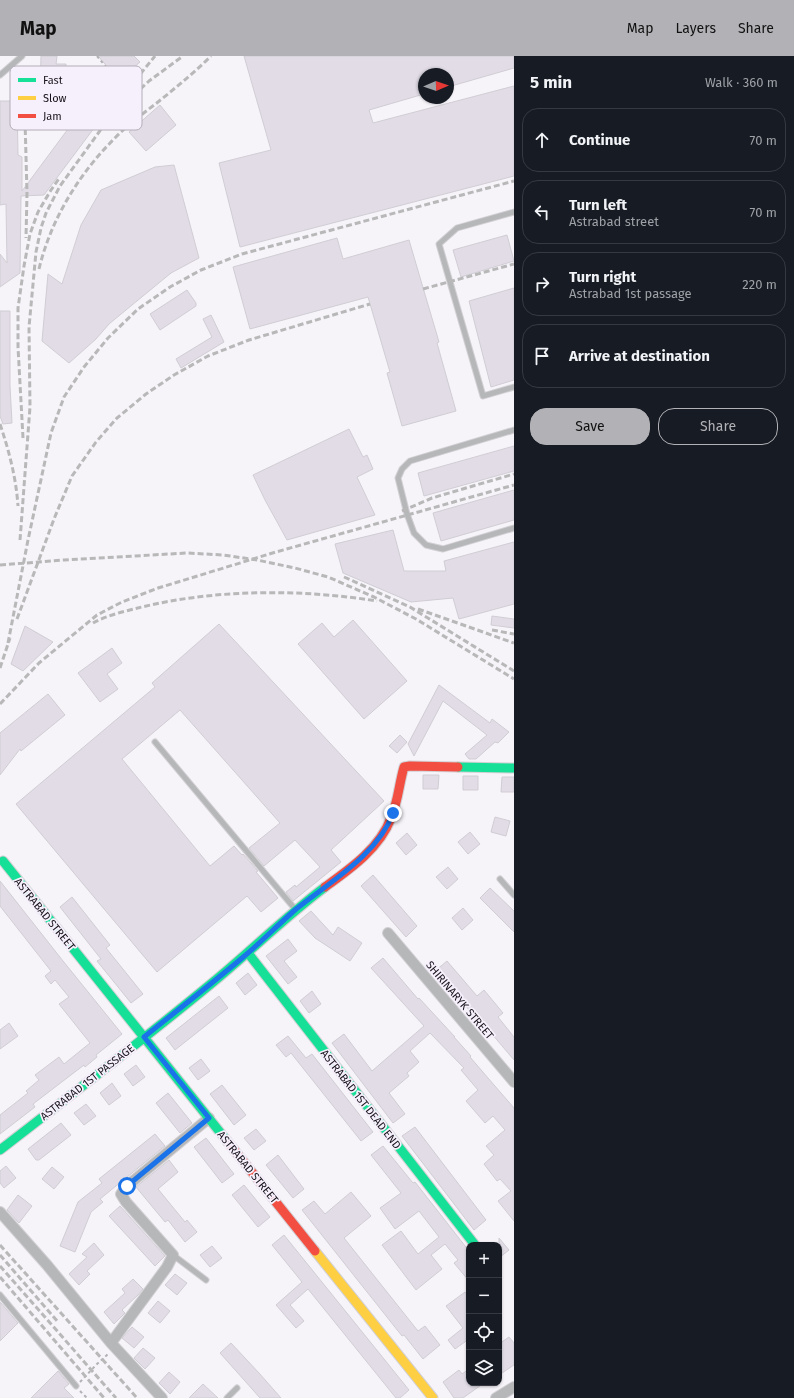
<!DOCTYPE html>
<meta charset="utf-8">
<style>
:root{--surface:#171b24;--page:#20242c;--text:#f1f3f6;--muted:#9ea1a6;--line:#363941;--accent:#b2b1b6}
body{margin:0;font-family:"Fira Sans",sans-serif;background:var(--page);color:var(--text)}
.controls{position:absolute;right:12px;bottom:12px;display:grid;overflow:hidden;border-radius:8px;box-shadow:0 1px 3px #0004}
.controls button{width:36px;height:36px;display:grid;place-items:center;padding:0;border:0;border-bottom:1px solid var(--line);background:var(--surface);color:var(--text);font:20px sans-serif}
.compass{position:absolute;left:418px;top:12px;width:36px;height:36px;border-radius:50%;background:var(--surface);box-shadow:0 1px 3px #0004;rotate:88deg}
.stop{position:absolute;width:12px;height:12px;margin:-9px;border:3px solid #1a73e8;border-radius:50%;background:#fff}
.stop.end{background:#1a73e8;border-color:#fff;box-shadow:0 1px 4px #0008}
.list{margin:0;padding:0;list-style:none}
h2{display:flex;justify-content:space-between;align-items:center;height:52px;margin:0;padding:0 16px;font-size:17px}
h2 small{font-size:13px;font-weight:400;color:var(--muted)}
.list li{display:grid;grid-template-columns:26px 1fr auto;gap:12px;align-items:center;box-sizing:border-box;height:64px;margin:0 8px 8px;padding:0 8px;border:1px solid var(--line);border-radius:16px}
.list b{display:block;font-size:15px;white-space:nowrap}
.list p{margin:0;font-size:13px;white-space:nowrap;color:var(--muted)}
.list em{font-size:13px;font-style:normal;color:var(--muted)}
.actions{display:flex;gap:8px;padding:12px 16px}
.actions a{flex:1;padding:9px 0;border:1px solid var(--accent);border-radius:16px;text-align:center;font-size:14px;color:var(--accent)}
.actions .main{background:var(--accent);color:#111}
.icon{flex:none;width:22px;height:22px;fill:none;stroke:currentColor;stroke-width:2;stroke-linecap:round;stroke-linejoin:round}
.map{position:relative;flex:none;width:514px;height:1342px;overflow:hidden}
header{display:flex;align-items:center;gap:24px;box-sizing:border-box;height:56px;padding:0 20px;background:var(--accent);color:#111}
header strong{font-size:19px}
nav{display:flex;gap:22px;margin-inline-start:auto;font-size:14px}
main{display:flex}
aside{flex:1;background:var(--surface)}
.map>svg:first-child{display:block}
.building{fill:#e1dce6;stroke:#d1cdd4}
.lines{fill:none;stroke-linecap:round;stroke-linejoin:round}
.lane-casing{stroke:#d2d0d4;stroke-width:7}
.street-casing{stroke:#d2d0d4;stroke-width:12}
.fast-casing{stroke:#d2d0d4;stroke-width:11}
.slow-casing{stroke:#d2d0d4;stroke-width:11}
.jam-casing{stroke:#d2d0d4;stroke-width:11}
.path{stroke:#b1b2b3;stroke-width:2;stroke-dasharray:3 3;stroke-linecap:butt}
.lane{stroke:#b6b7b8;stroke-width:5}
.street{stroke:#b6b7b8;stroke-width:10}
.fast{stroke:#16e098;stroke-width:9}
.slow{stroke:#ffcf43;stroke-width:9}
.jam{stroke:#f24e42;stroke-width:9}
.rail{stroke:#b8b8b9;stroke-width:3;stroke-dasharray:6 3;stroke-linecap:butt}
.route{stroke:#1a73e8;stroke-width:5}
.labels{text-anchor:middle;stroke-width:3.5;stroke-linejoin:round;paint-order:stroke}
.street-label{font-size:11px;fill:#17131a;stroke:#f6f0fc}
.key{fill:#f6f0fc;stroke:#b3aeb8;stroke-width:1}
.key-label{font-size:11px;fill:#17131a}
</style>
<header>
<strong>Map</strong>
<nav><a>Map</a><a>Layers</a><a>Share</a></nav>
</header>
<main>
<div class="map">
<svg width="514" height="1342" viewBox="0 0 514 1342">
<rect width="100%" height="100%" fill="#f6f3f9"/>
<path class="building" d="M 41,0 L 57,0 L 56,8 L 66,8 L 65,36 L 40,36 Z
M 98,0 L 134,0 L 140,6 L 115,28 L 121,36 L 44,139 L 21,140 L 20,217 L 0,231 L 0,198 L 7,207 L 6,148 L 0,149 L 0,45 L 17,45 L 18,99 L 22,101 L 22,135 L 111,15 Z
M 244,0 L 514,0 L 514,12 L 448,31 L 448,18 L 424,18 L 424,38 L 369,54 L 373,67 L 514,30 L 514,120 L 240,191 L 219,107 L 271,94 Z
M 160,49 L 176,69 L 146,95 L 129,76 Z
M 174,109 L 199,202 L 171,217 L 109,268 L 96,283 L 69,307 L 42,285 L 48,218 L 62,228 L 81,169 L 101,134 L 155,111 Z
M 507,179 L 514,205 L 461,221 L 453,194 Z
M 337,182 L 343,203 L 409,184 L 439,286 L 437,287 L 456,355 L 402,370 L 387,317 L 390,316 L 368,241 L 250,273 L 233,211 Z
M 514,232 L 514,324 L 491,331 L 469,245 Z
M 187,234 L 196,247 L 196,250 L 160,274 L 150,258 Z
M 0,255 L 10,255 L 10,330 L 12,367 L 3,368 L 0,360 Z
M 211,259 L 224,286 L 181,312 L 176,303 L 212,281 L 203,263 Z
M 349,373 L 363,401 L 367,399 L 373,413 L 357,421 L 375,459 L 287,484 L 265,444 L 253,419 Z
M 514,390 L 514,415 L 424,440 L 418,417 Z
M 514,434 L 514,464 L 441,485 L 433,457 Z
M 393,474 L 404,515 L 446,515 L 444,505 L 514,486 L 514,548 L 459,563 L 453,542 L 411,546 L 343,517 L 335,488 Z
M 492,560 L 514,563 L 514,572 L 491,569 Z
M 353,564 L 407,625 L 364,663 L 298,588 L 322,567 L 334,581 Z
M 219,568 L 384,745 L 331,794 L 341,806 L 293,845 L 286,836 L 295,829 L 296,831 L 320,811 L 295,784 L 264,810 L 249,792 L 280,767 L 180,654 L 122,703 L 210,810 L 234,790 L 242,799 L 243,798 L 258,815 L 256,816 L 278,842 L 261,856 L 247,840 L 157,916 L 16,748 L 155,631 L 152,627 Z
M 25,570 L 53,586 L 23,615 L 11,608 Z
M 112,592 L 122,607 L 107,618 L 118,633 L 100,646 L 78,617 Z
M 439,629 L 490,667 L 492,663 L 509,676 L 498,687 L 495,686 L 476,703 L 469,703 L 465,698 L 487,679 L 443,645 L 414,700 L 408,688 Z
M 48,638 L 65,659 L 21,695 L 20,693 L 0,719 L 0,677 Z
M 400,679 L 407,686 L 397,697 L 389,690 Z
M 423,719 L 439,719 L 438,733 L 423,733 Z
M 463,720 L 478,720 L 478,734 L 463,734 Z
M 502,721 L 514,721 L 514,736 L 501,736 Z
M 495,761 L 510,765 L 506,780 L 491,776 Z
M 470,776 L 480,788 L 468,798 L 458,786 Z
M 407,777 L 417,789 L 406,799 L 396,787 Z
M 448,811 L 458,823 L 447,833 L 436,821 Z
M 373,819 L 417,870 L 406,881 L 361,830 Z
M 0,825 L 63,905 L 122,978 L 96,999 L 97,1001 L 85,1011 L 84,1009 L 33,1048 L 35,1051 L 0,1078 L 0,1059 L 28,1037 L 26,1035 L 39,1024 L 35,1019 L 59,1001 L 64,1008 L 90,987 L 59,948 L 69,941 L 55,924 L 51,928 L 45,920 L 51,915 L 0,850 Z
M 490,832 L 514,855 L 514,876 L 480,842 Z
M 72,841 L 110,889 L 106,892 L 143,938 L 131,947 L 97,905 L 101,903 L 60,851 Z
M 463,852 L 473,864 L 462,874 L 452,862 Z
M 311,855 L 333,879 L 338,871 L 362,887 L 350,905 L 315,882 L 299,865 Z
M 288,883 L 297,895 L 284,905 L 297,921 L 288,928 L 266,900 Z
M 383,902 L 418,943 L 419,942 L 455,981 L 454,981 L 471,1000 L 470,1001 L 488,1022 L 514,1052 L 514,1165 L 498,1145 L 511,1135 L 500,1123 L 497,1125 L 484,1108 L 494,1099 L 486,1090 L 505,1074 L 493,1060 L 485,1067 L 466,1045 L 478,1034 L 461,1014 L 464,1012 L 430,977 L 410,995 L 419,1006 L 407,1017 L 409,1020 L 389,1037 L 405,1058 L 393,1067 L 332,987 L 344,978 L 372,1015 L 424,970 L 371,912 Z
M 447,905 L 477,940 L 484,934 L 503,957 L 498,961 L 514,981 L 514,1004 L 486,971 L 485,972 L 435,915 Z
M 248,917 L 257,929 L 245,939 L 236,927 Z
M 312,935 L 321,948 L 309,957 L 300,945 Z
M 219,940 L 228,952 L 175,994 L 166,982 Z
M 9,967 L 18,980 L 0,993 L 0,974 Z
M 288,980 L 306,1002 L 312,998 L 373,1076 L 361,1085 L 291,997 L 286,1001 L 276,989 Z
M 201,1003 L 210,1015 L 198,1024 L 189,1012 Z
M 136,1009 L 145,1021 L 133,1030 L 124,1018 Z
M 112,1027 L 121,1040 L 109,1049 L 100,1037 Z
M 222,1029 L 246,1059 L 234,1069 L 210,1038 Z
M 168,1037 L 192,1067 L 180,1077 L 156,1047 Z
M 86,1048 L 96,1060 L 84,1069 L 74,1057 Z
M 61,1067 L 71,1079 L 39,1104 L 36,1104 L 28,1093 Z
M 415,1071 L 486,1164 L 474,1174 L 402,1080 Z
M 256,1073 L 266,1085 L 254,1094 L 244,1082 Z
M 155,1078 L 165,1090 L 100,1143 L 103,1146 L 91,1156 L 75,1196 L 60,1190 L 78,1146 L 102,1127 L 99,1123 Z
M 206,1082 L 234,1118 L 222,1127 L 194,1091 Z
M 383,1090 L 413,1127 L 415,1126 L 469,1195 L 469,1225 L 454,1207 L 458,1204 L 445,1188 L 431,1199 L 442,1213 L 416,1234 L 382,1189 L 401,1175 L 418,1198 L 439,1181 L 419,1155 L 395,1173 L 380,1152 L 401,1137 L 371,1099 Z
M 278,1099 L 304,1133 L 293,1142 L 266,1109 Z
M 169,1104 L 178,1116 L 158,1133 L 185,1166 L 187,1164 L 197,1176 L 185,1186 L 168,1164 L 165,1166 L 136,1131 Z
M 6,1110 L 16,1122 L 4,1132 L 0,1127 L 0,1115 Z
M 52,1111 L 64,1121 L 54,1133 L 42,1123 Z
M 244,1129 L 270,1161 L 258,1171 L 232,1139 Z
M 351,1136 L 371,1160 L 344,1182 L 418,1275 L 425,1270 L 440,1289 L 423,1303 L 404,1279 L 402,1280 L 302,1154 L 314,1145 L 325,1158 Z
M 18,1139 L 32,1150 L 19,1167 L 7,1154 Z
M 120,1150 L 165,1200 L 155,1210 L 109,1160 Z
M 284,1179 L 409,1334 L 400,1342 L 396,1342 L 308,1233 L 290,1249 L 304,1265 L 296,1272 L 276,1249 L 302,1226 L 272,1189 Z
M 499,1182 L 509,1194 L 499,1202 Z
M 94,1187 L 104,1199 L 87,1215 L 90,1218 L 79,1229 L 69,1218 L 87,1201 L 82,1198 Z
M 212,1190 L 222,1202 L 210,1211 L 200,1199 Z
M 175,1218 L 187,1227 L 177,1239 L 165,1229 Z
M 133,1223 L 143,1233 L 138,1239 L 122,1254 L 125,1257 L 114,1268 L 104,1256 L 125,1237 L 122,1233 Z
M 465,1236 L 469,1242 L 469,1283 L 455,1293 L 448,1284 L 463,1272 L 446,1250 Z
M 158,1245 L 170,1255 L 160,1267 L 148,1257 Z
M 0,1246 L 18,1267 L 0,1285 Z
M 132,1271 L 144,1281 L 134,1292 L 122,1282 Z
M 509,1281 L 514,1287 L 514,1309 L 499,1319 L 499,1288 Z
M 231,1287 L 259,1317 L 281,1342 L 260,1342 L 253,1334 L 220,1297 Z
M 143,1292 L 155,1302 L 145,1313 L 134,1302 Z
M 469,1313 L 469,1327 L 484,1327 L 463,1342 L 454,1342 L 443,1326 L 459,1314 L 462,1318 Z
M 58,1315 L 69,1328 L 64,1332 L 74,1342 L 31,1342 Z
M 169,1316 L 180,1326 L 170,1338 L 159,1327 Z
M 203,1328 L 218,1342 L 189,1342 Z"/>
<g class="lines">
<g class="lane-casing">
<path id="lane" d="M 0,19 L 22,0
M 514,156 L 457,172 L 439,188 L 483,340 L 514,331
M 514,374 L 410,405 L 402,413 L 398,422 L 407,458 L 414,477 L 426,489 L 443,493 L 514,472
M 155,686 L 295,853
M 500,823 L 514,839
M 173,1199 L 206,1224
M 0,1239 L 76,1330
M 227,1342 L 237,1332"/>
</g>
<g class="street-casing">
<path id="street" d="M 388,877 L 514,1026
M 0,1156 L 47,1209 L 111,1287 L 162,1342
M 111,1287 L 167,1211 L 173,1199 L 126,1146 L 121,1138 L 127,1130 L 209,1062
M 496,1342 L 514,1331"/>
</g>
<g class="fast-casing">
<path id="fast" d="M 458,711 L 514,712
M 3,805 L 227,1085
M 248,897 L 475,1189
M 0,1094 C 71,1039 143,984 212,927 C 250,896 285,861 325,831"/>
</g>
<g class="slow-casing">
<path id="slow" d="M 315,1195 L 433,1342"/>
</g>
<g class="jam-casing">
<path id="jam" d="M 325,831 C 350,813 380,792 391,762 C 398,746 399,728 404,711 L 410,710 L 458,711
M 227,1085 L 315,1195"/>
</g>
<path class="path" d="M 97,0 L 124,33
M 80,1326 L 97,1308 L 108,1298
M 80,1335 L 87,1342"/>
<use href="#lane" class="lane"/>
<use href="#street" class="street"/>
<use href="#fast" class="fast"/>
<use href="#slow" class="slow"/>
<use href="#jam" class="jam"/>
<path class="rail" d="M 112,53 L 155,0
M 25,64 L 27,137 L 26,182
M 39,213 C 51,163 79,118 114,83 C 129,67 147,55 163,42 C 180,28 196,15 211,0
M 423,233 L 514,208
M 0,368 C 9,395 16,421 18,450
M 23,382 L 18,291 L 18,252 L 24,210 L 30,178 L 38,156 L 51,134 L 60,121
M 402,455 L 432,442 L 514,418
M 20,484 L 30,351 L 29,271 L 36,196 L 41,172 L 46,157 L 60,130 L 107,65 L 121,51 L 149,25 L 183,0
M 0,509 L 64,504 L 187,497 L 223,499 L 257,504 L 295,512 L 328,521 L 374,541 L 416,563 L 514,623
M 344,521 L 410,551 L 514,615
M 418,553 L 514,587
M 17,563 L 54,463 L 72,420 L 96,386 L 117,362 L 146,338 L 174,319 L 208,300 L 249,284 L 370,248
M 93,567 C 107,559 126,555 142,551 C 216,533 302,533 377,545
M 492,574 L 514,578
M 8,587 L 28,484 L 51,377 L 64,341 L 84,311 L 108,282 L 138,253 L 170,231 L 201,214 L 242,198 L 514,125
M 0,612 L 10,582
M 0,648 L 39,607 L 97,559 L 122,546 L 158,532 L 276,496 L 514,429
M 0,1189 L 137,1342
M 0,1199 L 58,1266
M 0,1210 L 116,1342
M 0,1221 L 104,1342"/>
</g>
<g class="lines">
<path class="route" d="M 127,1130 L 209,1062 L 144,981 C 179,953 214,926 248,897 C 264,883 279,868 295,854 C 328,827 378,799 393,757"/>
</g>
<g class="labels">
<g class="street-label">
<text transform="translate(45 858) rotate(51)" y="4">ASTRABAD STREET</text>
<text transform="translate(460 944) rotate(50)" y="4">SHIRINARYK STREET</text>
<text transform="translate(87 1026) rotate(-38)" y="4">ASTRABAD 1ST PASSAGE</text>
<text transform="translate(361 1043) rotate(52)" y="4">ASTRABAD 1ST DEAD END</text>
<text transform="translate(248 1111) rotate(51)" y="4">ASTRABAD STREET</text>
</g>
</g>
<rect x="10" y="10" width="132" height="64" rx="6" class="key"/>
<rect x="18" y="22" width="18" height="4" fill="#16e098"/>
<rect x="18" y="40" width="18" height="4" fill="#ffcf43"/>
<rect x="18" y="58" width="18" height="4" fill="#f24e42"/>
<g class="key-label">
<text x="43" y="28">Fast</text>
<text x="43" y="46">Slow</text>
<text x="43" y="64">Jam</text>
</g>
</svg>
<div class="controls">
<button>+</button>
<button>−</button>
<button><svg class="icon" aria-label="locate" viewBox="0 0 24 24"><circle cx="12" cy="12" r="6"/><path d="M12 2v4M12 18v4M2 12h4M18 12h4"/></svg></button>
<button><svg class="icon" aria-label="layers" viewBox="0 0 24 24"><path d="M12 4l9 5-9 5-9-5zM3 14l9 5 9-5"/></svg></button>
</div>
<svg class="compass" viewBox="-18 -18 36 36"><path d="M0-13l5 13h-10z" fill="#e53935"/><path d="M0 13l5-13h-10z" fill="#9ea1a6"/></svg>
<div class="stop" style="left:127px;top:1130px"></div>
<div class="stop end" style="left:393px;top:757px"></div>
</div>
<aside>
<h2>5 min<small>Walk · 360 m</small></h2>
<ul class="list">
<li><svg class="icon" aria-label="ahead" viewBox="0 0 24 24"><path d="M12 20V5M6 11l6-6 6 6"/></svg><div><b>Continue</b></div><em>70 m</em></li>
<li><svg class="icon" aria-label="left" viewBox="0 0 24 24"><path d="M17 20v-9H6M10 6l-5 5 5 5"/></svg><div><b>Turn left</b><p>Astrabad street</p></div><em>70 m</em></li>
<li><svg class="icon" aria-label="right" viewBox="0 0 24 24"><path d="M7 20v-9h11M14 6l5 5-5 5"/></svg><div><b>Turn right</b><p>Astrabad 1st passage</p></div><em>220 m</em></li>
<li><svg class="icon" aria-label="arrive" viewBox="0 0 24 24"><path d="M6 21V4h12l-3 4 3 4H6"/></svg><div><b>Arrive at destination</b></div></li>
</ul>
<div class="actions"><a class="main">Save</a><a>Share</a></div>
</aside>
</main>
